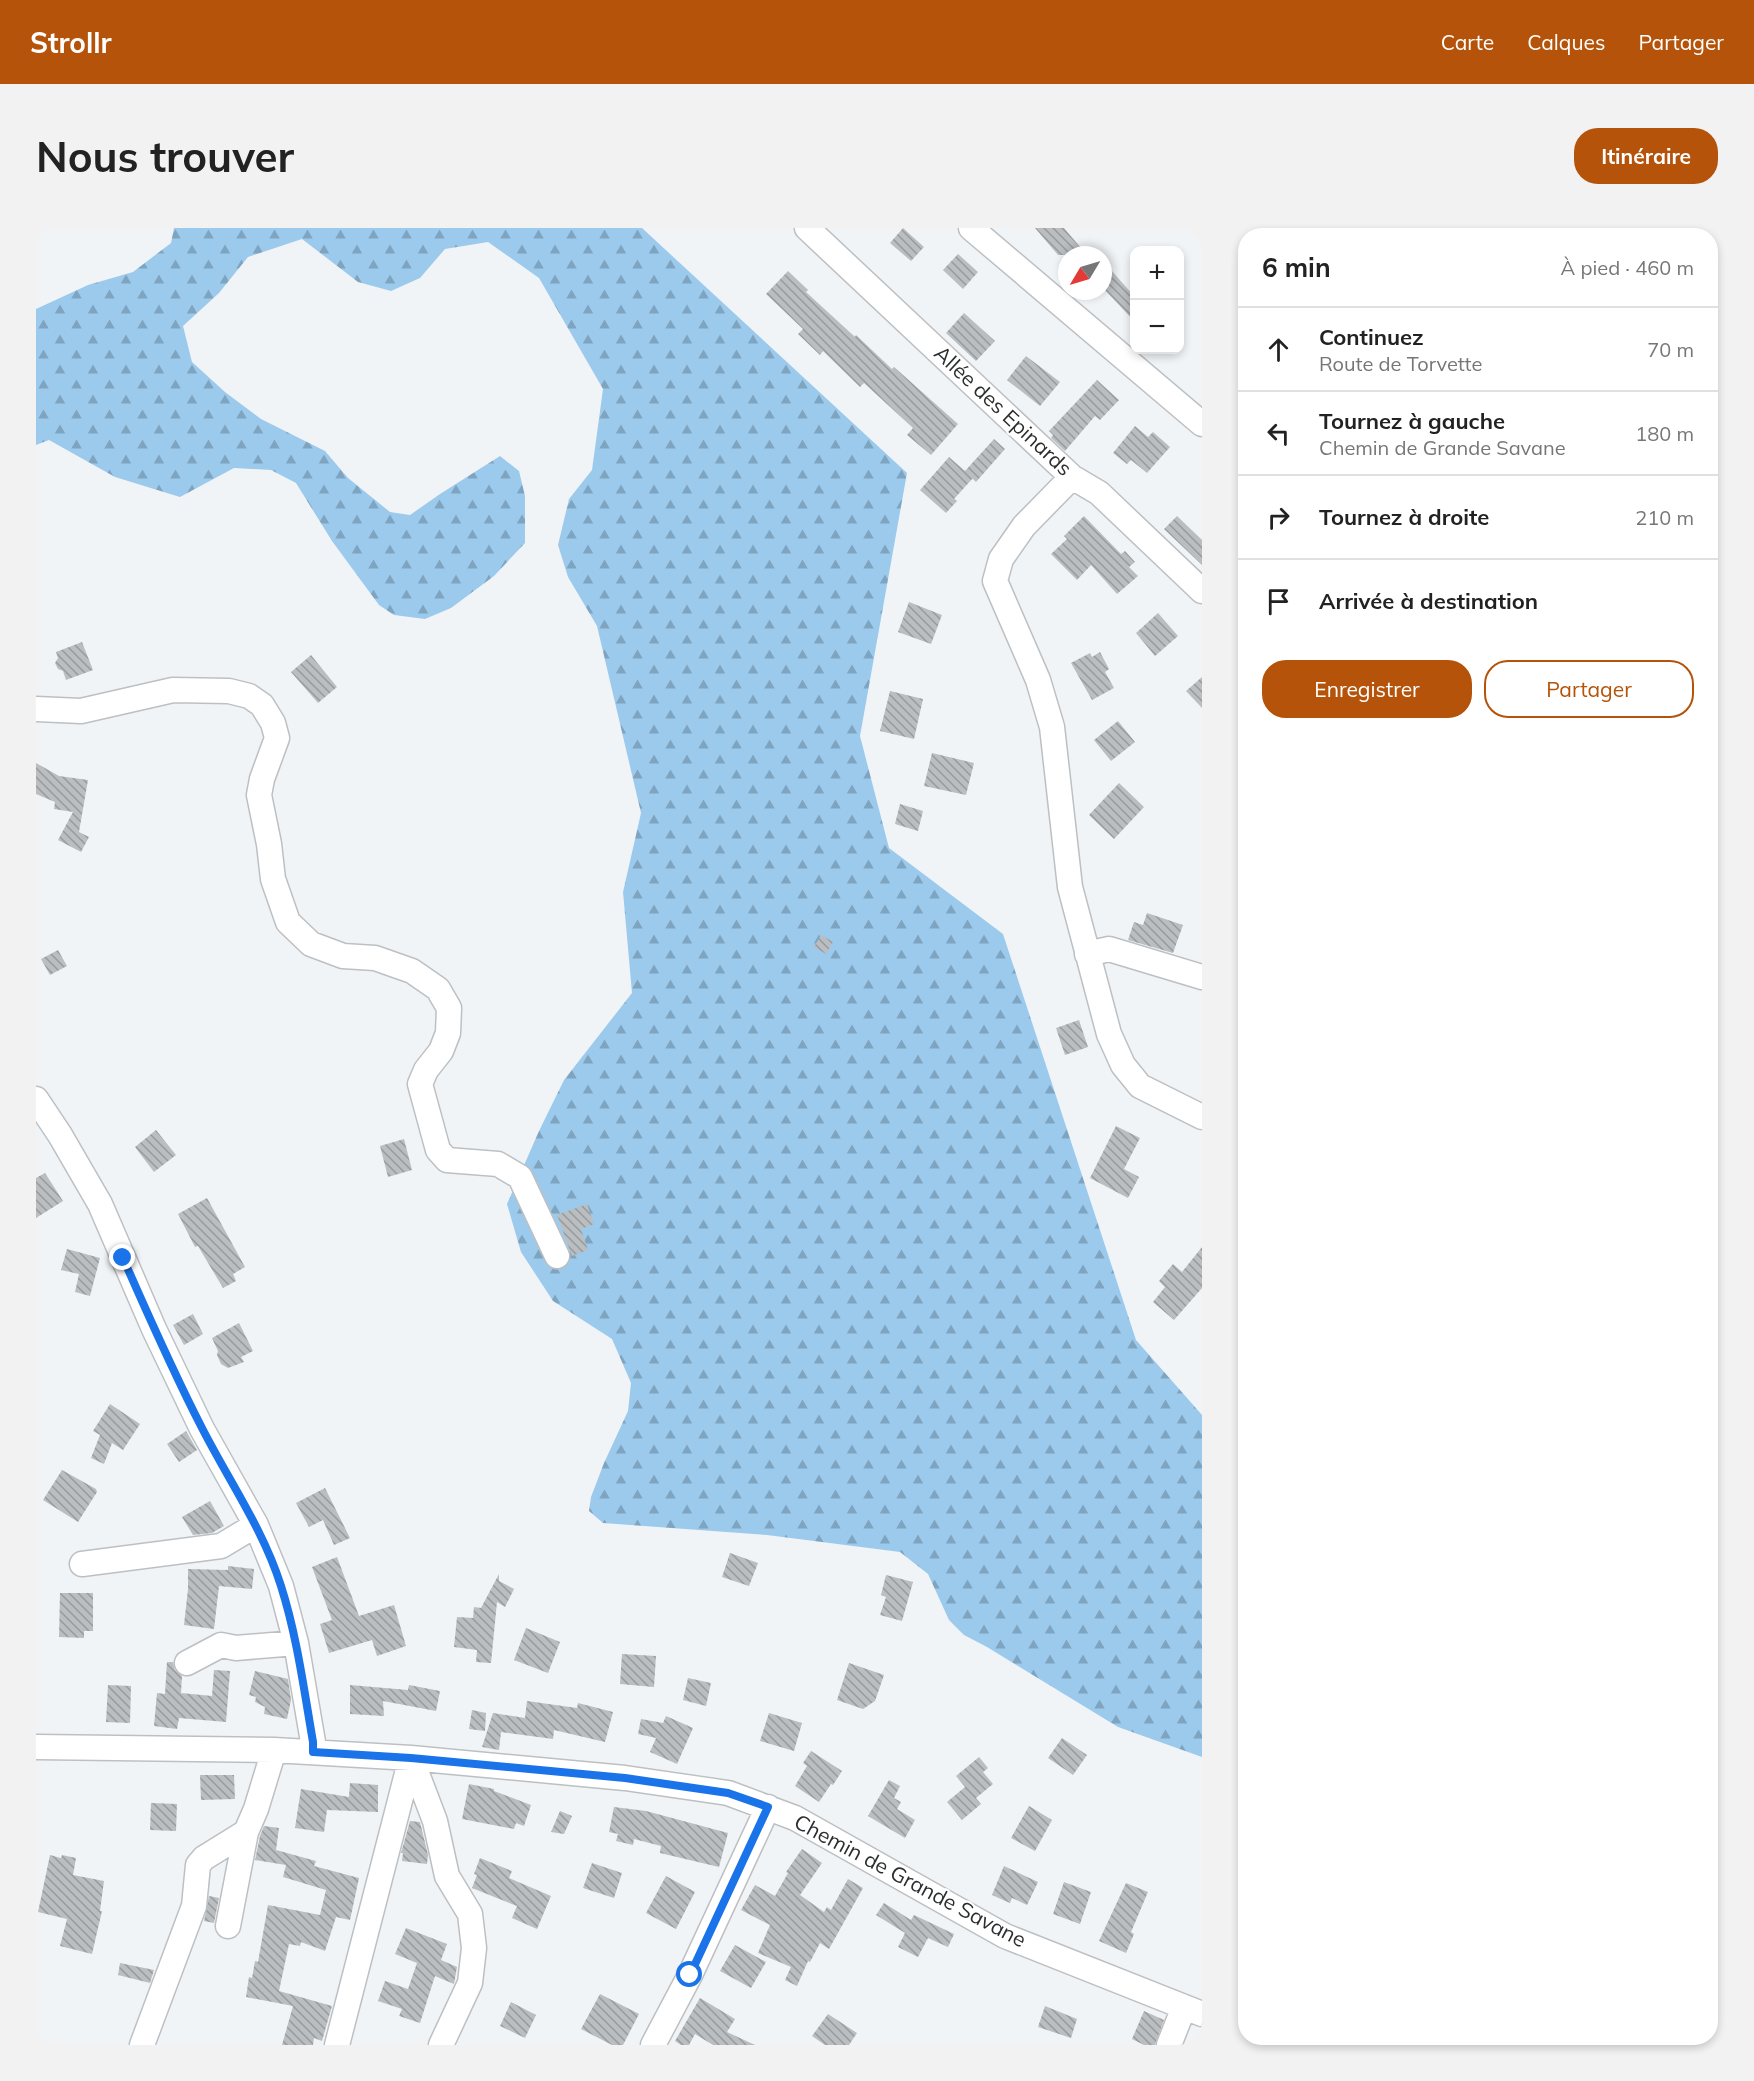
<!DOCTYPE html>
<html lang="fr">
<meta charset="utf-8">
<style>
:root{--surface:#fff;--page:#f2f2f2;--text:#222;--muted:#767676;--line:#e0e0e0;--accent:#b45309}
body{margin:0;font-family:Mulish,sans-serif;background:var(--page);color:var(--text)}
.controls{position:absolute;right:18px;top:18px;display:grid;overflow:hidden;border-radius:12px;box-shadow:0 3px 9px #0003}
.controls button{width:54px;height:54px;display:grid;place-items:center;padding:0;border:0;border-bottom:2px solid var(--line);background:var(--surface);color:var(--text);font:30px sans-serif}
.compass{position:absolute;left:1022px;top:18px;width:54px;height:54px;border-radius:50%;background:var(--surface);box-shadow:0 3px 9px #0003;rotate:232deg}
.stop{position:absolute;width:18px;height:18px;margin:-14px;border:4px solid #1a73e8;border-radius:50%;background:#fff}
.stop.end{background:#1a73e8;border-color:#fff;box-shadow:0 2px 6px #0008}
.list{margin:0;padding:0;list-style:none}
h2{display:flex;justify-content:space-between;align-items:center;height:78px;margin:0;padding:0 24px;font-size:26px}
h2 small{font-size:20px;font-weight:400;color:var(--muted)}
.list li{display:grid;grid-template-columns:39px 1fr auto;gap:18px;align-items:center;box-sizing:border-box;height:84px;padding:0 24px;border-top:2px solid var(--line)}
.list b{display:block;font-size:22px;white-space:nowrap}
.list p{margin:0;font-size:20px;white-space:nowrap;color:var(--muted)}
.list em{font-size:20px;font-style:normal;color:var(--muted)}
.actions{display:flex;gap:12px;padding:18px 24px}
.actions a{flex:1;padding:14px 0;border:2px solid var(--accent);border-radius:24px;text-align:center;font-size:21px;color:var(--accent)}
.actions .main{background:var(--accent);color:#fff}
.icon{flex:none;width:33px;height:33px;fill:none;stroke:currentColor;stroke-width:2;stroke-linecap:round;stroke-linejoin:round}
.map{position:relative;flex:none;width:1166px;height:1817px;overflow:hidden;border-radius:24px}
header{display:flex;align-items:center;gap:36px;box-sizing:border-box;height:84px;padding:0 30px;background:var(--accent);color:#fff}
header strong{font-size:28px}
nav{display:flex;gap:33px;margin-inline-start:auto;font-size:21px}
.intro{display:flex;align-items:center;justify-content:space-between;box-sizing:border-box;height:144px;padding:0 36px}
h1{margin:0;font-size:42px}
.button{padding:15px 27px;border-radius:24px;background:var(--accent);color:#fff;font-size:21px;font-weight:700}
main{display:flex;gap:36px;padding:0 36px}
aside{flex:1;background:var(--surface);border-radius:24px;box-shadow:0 3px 9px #0003}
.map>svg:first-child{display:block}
.forest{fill:url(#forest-firs)}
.building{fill:url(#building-back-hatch)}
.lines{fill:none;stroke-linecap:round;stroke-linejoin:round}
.minor-casing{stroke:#bdc0c3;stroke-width:27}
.minor{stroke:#fff;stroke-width:24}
.route{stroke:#1a73e8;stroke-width:8}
.labels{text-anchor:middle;stroke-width:4.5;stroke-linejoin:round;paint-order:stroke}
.street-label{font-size:21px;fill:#2b2d2e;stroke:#fff}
</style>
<header>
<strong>Strollr</strong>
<nav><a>Carte</a><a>Calques</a><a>Partager</a></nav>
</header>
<div class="intro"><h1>Nous trouver</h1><a class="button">Itinéraire</a></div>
<main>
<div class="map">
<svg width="1166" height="1817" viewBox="0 0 1166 1817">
<defs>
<pattern id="forest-firs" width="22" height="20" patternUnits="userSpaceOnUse" patternTransform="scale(1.5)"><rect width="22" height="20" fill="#9ccaed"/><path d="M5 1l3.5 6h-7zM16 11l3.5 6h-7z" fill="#7fa4c0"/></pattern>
<pattern id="building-back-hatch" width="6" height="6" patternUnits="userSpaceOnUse" patternTransform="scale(1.5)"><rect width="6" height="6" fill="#bbbec1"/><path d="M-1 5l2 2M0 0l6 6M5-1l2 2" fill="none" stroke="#989b9d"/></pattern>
</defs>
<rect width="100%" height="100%" fill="#f0f4f7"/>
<path class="forest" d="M 138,0 L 606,0 L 871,245 L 824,508 L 853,620 L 967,706 L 1100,1112 L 1166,1187 L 1166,1529 L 1082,1499 L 951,1419 L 928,1407 L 913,1392 L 892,1346 L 864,1324 L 731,1307 L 567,1295 L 553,1283 L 555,1269 L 568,1235 L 592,1183 L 595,1155 L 576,1111 L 517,1073 L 485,1024 L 471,976 L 503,903 L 528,852 L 596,765 L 587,664 L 605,585 L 561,398 L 532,349 L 522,317 L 533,271 L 556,242 L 567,161 L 503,50 L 452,14 L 409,21 L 384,50 L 355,63 L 322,54 L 266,11 L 212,29 L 183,65 L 147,98 L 156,134 L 189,164 L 225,191 L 289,223 L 312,250 L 354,284 L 374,287 L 404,266 L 464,228 L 483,243 L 489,268 L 489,315 L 458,348 L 415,380 L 389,391 L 358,387 L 343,377 L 296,313 L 260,255 L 235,242 L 198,240 L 144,269 L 79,249 L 13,212 L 0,217 L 0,81 L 52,57 L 97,44 L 135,15 Z"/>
<path class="building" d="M 867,0 L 888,19 L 875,33 L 854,15 Z
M 999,0 L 1028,0 L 1051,27 L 1022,27 Z
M 922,26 L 942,44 L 927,61 L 907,42 Z
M 1067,33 L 1098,68 L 1098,93 L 1067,60 Z
M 752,43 L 772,62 L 770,64 L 819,109 L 820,107 L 856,141 L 858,139 L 922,196 L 895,227 L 871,207 L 877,200 L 828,155 L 824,159 L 787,123 L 784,127 L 762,106 L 767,101 L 730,66 Z
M 928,85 L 959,113 L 940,133 L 910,105 Z
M 990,128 L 1024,154 L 1004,178 L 971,152 Z
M 1061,152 L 1083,172 L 1064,192 L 1059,188 L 1029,223 L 1015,210 L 1017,207 L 1013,203 Z
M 1099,198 L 1112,209 L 1117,204 L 1134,219 L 1111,245 L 1095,232 L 1091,236 L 1077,225 Z
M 958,211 L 969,221 L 940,254 L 929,243 Z
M 913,229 L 937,250 L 918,271 L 921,273 L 910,285 L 884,262 Z
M 1048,288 L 1085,326 L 1089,323 L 1099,334 L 1093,339 L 1102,348 L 1081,366 L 1055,337 L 1041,352 L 1015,326 L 1031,311 L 1028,308 Z
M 1141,288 L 1166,312 L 1166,337 L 1128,301 Z
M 873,374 L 906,387 L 895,416 L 862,404 Z
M 1122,385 L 1142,408 L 1119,428 L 1100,405 Z
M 46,414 L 57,442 L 30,452 L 27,443 L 22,441 L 19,435 L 22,430 L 20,424 Z
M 1064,424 L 1073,441 L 1069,444 L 1078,460 L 1056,472 L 1035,435 L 1054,425 L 1056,429 Z
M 275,427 L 301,459 L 282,475 L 255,444 Z
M 1166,449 L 1166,480 L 1150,463 Z
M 854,463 L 887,471 L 878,511 L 844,503 Z
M 1082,493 L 1099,514 L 1075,533 L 1058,512 Z
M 896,525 L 938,535 L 930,567 L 888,558 Z
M 0,535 L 23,548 L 52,552 L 43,604 L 53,609 L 45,624 L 22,612 L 37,584 L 18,581 L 19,574 L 0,566 Z
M 1083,555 L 1108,579 L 1078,611 L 1053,587 Z
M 864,576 L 887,583 L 882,603 L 859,596 Z
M 1111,685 L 1147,697 L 1137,725 L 1092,712 L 1098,694 L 1107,697 Z
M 785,707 L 797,714 L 790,726 L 778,719 Z
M 22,722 L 31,738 L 14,747 L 5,731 Z
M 1043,792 L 1052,819 L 1029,827 L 1020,800 Z
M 1080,898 L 1104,910 L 1088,941 L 1103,949 L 1092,970 L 1054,950 Z
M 120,902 L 140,927 L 118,944 L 99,919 Z
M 368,911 L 376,942 L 352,949 L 344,918 Z
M 9,945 L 27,973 L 0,990 L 0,950 Z
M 171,970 L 209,1039 L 197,1046 L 200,1053 L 187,1060 L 162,1018 L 159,1019 L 142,986 Z
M 551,976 L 558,996 L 545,1001 L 552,1022 L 536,1028 L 521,987 Z
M 1166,1019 L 1166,1060 L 1138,1092 L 1117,1074 L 1129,1059 L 1123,1053 L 1137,1036 L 1146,1044 Z
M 31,1021 L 64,1030 L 54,1068 L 39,1064 L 43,1046 L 25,1042 Z
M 157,1086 L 167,1106 L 148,1117 L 137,1097 Z
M 203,1095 L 217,1123 L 205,1129 L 208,1134 L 192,1140 L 185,1136 L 181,1127 L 182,1123 L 176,1110 Z
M 74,1176 L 104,1196 L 87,1222 L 76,1215 L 68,1236 L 55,1230 L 64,1207 L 57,1203 Z
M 150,1203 L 161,1222 L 143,1234 L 131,1216 Z
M 26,1242 L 60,1261 L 61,1264 L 42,1294 L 7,1272 Z
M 289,1260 L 314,1310 L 298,1317 L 287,1292 L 273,1299 L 260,1275 Z
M 174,1273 L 188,1298 L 176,1305 L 157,1307 L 146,1289 Z
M 694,1325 L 722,1335 L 713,1358 L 686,1349 Z
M 301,1329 L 323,1388 L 358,1377 L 370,1418 L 341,1428 L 336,1412 L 293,1425 L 284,1396 L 296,1392 L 276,1339 Z
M 192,1338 L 218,1341 L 216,1361 L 183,1358 L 178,1401 L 148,1397 L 152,1361 L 152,1341 L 192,1342 Z
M 463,1346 L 463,1353 L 478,1361 L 469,1379 L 461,1374 L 455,1435 L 440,1434 L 441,1422 L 418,1419 L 421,1389 L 437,1390 L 438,1379 L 445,1380 Z
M 850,1347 L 877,1354 L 866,1393 L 844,1387 L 850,1369 L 845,1367 Z
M 24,1365 L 57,1365 L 57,1403 L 48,1403 L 48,1410 L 23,1409 Z
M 490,1400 L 524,1414 L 512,1445 L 478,1432 Z
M 586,1426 L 620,1428 L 618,1459 L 584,1456 Z
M 131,1434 L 137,1434 L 139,1442 L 146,1448 L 145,1465 L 176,1468 L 178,1442 L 194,1443 L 190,1494 L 143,1490 L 141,1501 L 118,1498 L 121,1465 L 129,1466 Z
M 813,1435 L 848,1447 L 839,1473 L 827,1481 L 801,1472 Z
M 219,1443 L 252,1451 L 255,1472 L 251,1491 L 228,1486 L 229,1479 L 219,1474 L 220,1469 L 213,1467 Z
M 652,1450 L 675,1455 L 670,1478 L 647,1472 Z
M 72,1457 L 95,1458 L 94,1495 L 70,1494 Z
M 314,1457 L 372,1462 L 373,1457 L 404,1463 L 400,1483 L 347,1473 L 348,1488 L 314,1486 Z
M 491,1473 L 541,1480 L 542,1475 L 577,1484 L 569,1514 L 518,1502 L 517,1511 L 465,1504 L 463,1522 L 446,1519 L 457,1485 L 489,1490 Z
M 436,1482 L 450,1485 L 449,1503 L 433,1501 Z
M 733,1485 L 766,1495 L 758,1523 L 724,1513 Z
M 630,1488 L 657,1500 L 641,1536 L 614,1524 L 620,1510 L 602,1506 L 605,1491 L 627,1495 Z
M 1026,1510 L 1051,1527 L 1037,1547 L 1012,1530 Z
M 775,1523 L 806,1543 L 797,1557 L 795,1556 L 783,1574 L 759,1558 L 771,1538 L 767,1535 Z
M 943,1529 L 952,1540 L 947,1544 L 957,1556 L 940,1570 L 945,1576 L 926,1592 L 911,1574 L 929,1559 L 920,1548 Z
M 164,1547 L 198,1547 L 199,1571 L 165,1572 Z
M 853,1552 L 864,1558 L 858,1570 L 865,1574 L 861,1581 L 879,1592 L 869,1610 L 832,1588 Z
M 314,1555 L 342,1557 L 342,1584 L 291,1582 L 288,1604 L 259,1600 L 265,1561 L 313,1569 Z
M 433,1556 L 458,1561 L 458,1563 L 495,1577 L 488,1598 L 480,1595 L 478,1601 L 426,1591 Z
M 115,1575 L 141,1576 L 140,1603 L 114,1602 Z
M 993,1578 L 1016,1592 L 999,1623 L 975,1610 Z
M 578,1579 L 610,1583 L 692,1605 L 683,1639 L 624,1625 L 625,1618 L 598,1611 L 597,1617 L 580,1613 L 582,1606 L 573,1604 Z
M 524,1583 L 536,1588 L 528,1606 L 515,1604 Z
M 374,1593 L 384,1594 L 392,1627 L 391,1636 L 366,1633 L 367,1625 L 365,1625 Z
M 228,1598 L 243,1600 L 240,1622 L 280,1633 L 278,1638 L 323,1650 L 314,1692 L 300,1689 L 289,1723 L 265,1714 L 264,1718 L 253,1716 L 243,1763 L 296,1778 L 286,1813 L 278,1810 L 277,1817 L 246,1817 L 257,1778 L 210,1769 L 213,1749 L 216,1750 L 219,1733 L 222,1734 L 232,1677 L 284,1687 L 290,1662 L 247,1649 L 250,1637 L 219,1632 L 224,1608 Z
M 766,1621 L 786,1635 L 764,1667 L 788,1684 L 791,1679 L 795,1682 L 812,1651 L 827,1660 L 793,1721 L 784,1715 L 774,1734 L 772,1733 L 761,1758 L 749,1752 L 755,1739 L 722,1725 L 734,1697 L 705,1682 L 719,1657 L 739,1668 L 752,1645 L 750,1644 Z
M 14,1627 L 25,1630 L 26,1627 L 40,1630 L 37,1647 L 68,1653 L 64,1683 L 66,1683 L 56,1726 L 24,1718 L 31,1691 L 2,1684 Z
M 444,1630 L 476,1643 L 473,1650 L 515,1668 L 501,1701 L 476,1690 L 481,1678 L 436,1660 L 441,1647 L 438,1646 Z
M 556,1635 L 586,1645 L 578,1670 L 547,1660 Z
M 968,1638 L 1002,1654 L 991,1677 L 976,1670 L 974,1675 L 956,1667 Z
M 630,1648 L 659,1664 L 640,1701 L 610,1685 Z
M 1028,1654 L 1055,1664 L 1044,1696 L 1017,1686 Z
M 1090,1655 L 1112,1664 L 1095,1704 L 1098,1706 L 1090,1725 L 1063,1713 Z
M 173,1668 L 183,1670 L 178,1695 L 168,1693 Z
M 848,1675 L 875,1692 L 878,1687 L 918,1706 L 912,1719 L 892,1710 L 882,1729 L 862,1719 L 869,1705 L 840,1687 Z
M 370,1700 L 411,1716 L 405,1732 L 421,1739 L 418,1756 L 399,1748 L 384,1795 L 363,1788 L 366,1781 L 342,1773 L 349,1753 L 372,1761 L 381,1735 L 359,1726 Z
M 699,1717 L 730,1734 L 715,1760 L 684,1743 Z
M 84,1735 L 118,1742 L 114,1755 L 82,1747 Z
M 564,1766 L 603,1786 L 587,1817 L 576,1817 L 545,1801 Z
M 664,1770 L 699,1791 L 691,1804 L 719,1817 L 677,1817 L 659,1806 L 653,1817 L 645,1817 L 639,1813 Z
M 475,1774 L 500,1787 L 489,1810 L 464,1798 Z
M 1009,1778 L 1041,1791 L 1035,1810 L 1002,1799 Z
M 1108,1783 L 1128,1792 L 1119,1817 L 1108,1817 L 1096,1811 Z
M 792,1786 L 821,1805 L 813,1817 L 789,1817 L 776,1808 Z"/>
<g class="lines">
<g class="minor-casing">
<path id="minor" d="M 771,0 L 1036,249 L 1063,265 L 1166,363
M 935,0 L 1166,196
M 1036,249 L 988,298 L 965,331 L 959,353 L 1002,452 L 1016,499 L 1034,659 L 1073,806 L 1087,837 L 1104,858 L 1166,889
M 0,481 L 45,483 L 137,462 L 193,463 L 213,468 L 226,477 L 237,495 L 241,510 L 226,551 L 223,567 L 233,616 L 237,651 L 252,694 L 275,716 L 307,728 L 339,730 L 376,743 L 402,761 L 413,780 L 412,805 L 405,823 L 390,842 L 384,856 L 402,922 L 411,932 L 462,936 L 484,949 L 521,1028
M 1051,726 L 1073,721 L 1166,749
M 0,871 L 24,907 L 64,976 L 118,1101 L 166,1201 L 220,1297 L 245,1358 L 260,1415 L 277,1514 L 277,1524
M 46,1336 L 185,1318 L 220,1297
M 151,1435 L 185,1417 L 200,1420 L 260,1415
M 0,1519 L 238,1522 L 375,1530 L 589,1550 L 692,1565 L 759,1590 L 969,1708 L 1166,1786
M 375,1530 L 399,1593 L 411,1648 L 434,1686 L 438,1720 L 434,1755 L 405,1817
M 192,1698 L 210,1604
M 106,1817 L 158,1678 L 162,1637 L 168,1630 L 210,1604 L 220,1581 L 238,1522
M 301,1817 L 375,1530
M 617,1817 L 654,1747 L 732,1579
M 1133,1817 L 1148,1779"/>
</g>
<use href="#minor" class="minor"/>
</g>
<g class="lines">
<path class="route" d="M 87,1030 C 112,1087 137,1144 166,1200 C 193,1253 227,1301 245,1358 C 261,1408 268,1462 277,1514 L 277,1524 L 375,1530 L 589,1550 L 692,1565 L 732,1579 L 654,1747"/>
</g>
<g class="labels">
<g class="street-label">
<text transform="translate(967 183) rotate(43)" y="7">Allée des Epinards</text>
<text transform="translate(874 1653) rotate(28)" y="7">Chemin de Grande Savane</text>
</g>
</g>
</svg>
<div class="controls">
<button>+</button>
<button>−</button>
</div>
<svg class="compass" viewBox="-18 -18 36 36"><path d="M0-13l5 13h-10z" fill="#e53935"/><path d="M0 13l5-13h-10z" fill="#767676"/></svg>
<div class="stop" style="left:654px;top:1747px"></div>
<div class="stop end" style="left:87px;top:1030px"></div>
</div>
<aside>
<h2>6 min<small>À pied · 460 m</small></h2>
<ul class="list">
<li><svg class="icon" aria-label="ahead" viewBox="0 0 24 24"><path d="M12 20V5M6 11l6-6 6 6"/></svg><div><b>Continuez</b><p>Route de Torvette</p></div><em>70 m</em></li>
<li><svg class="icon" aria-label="left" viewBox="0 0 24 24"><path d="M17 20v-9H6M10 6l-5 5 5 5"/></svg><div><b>Tournez à gauche</b><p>Chemin de Grande Savane</p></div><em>180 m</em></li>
<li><svg class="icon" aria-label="right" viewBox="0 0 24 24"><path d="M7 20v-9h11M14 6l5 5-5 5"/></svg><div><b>Tournez à droite</b></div><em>210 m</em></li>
<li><svg class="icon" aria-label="arrive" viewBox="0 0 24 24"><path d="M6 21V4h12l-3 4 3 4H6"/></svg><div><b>Arrivée à destination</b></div></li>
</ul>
<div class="actions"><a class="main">Enregistrer</a><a>Partager</a></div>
</aside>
</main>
